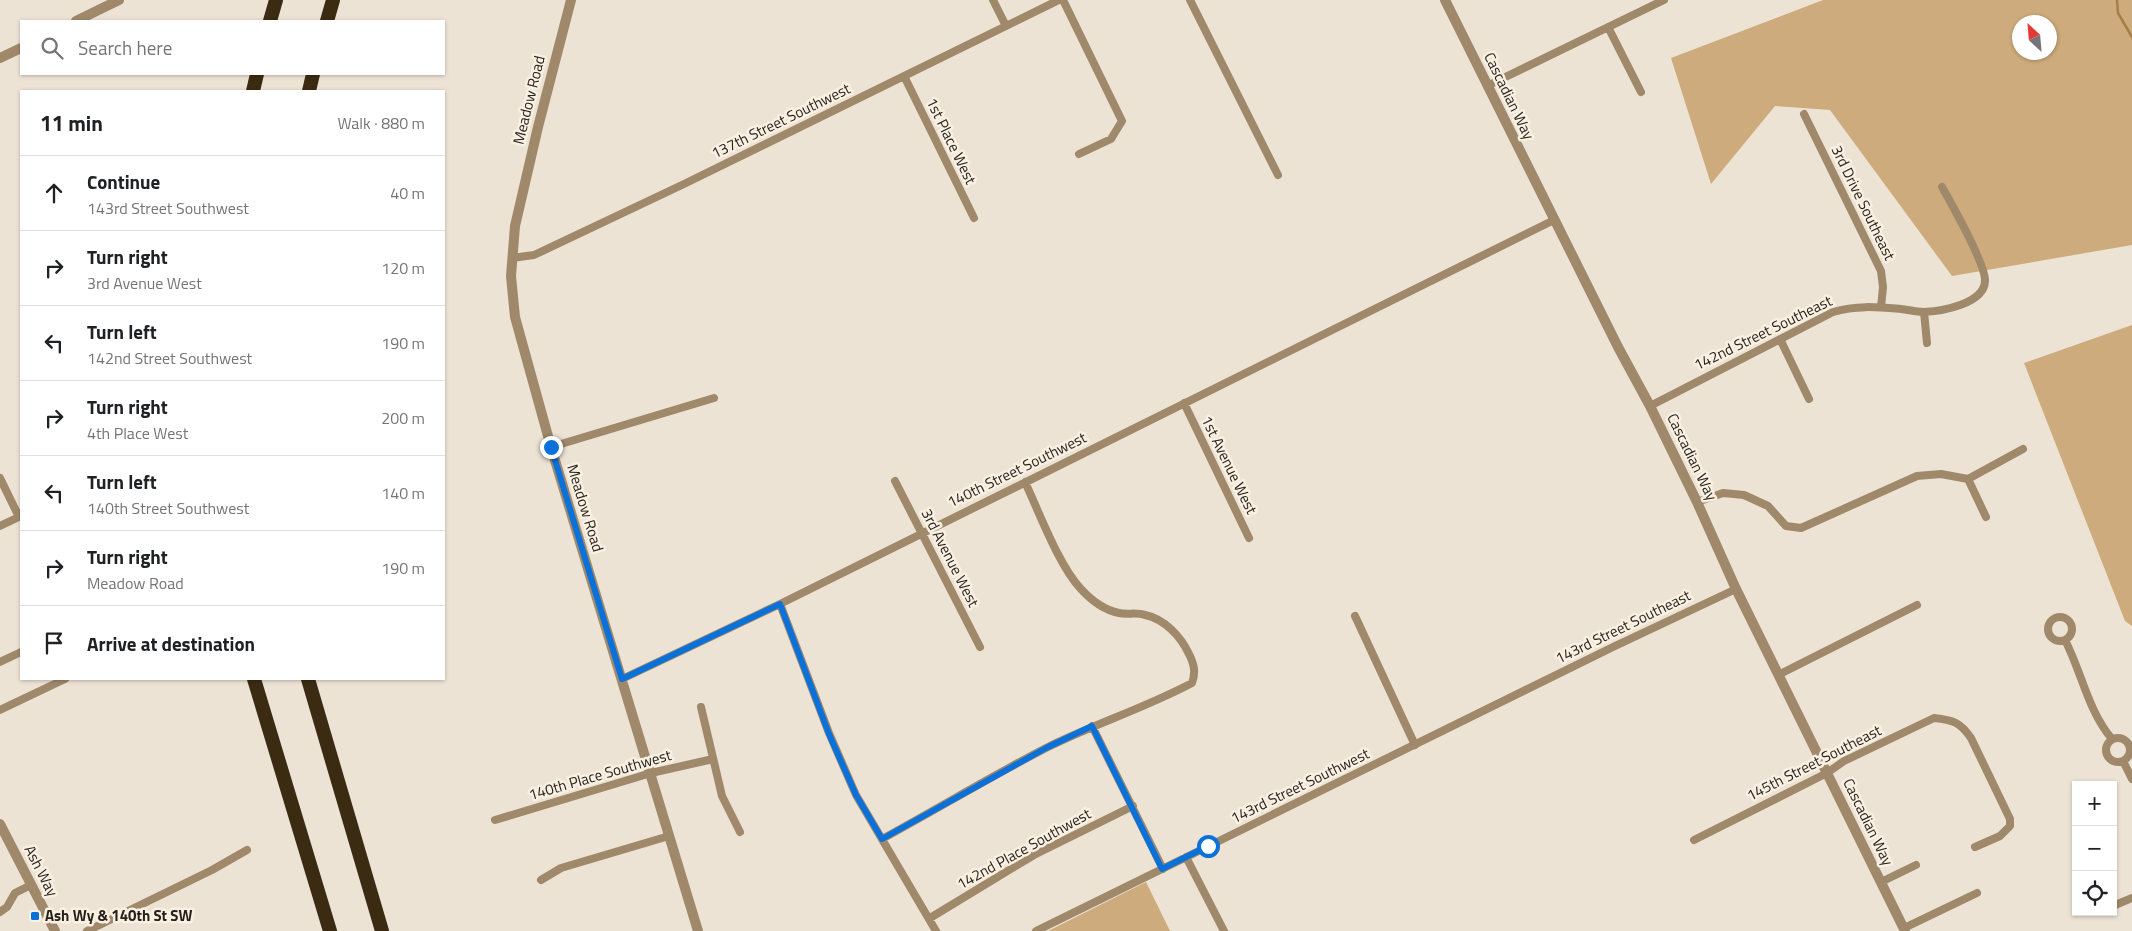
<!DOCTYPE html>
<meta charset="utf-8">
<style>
:root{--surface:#fff;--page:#f2f2f2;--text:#202124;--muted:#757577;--line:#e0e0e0}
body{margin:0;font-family:"Titillium Web",sans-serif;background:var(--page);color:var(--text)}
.controls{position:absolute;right:15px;bottom:15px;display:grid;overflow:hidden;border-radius:0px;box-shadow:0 1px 4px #0004}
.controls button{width:45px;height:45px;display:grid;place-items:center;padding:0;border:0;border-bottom:1px solid var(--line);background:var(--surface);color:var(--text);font:25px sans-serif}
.compass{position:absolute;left:2012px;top:15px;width:45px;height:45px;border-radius:50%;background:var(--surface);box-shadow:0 1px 4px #0004;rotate:334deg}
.stop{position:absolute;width:15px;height:15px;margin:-11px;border:4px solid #0971d9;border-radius:50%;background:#fff}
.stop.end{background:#0971d9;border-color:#fff;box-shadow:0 1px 5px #0008}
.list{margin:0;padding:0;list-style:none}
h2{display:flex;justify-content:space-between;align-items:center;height:65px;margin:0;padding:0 20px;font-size:21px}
h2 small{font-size:16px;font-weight:400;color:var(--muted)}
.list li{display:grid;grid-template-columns:32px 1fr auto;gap:15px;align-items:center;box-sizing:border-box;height:75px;padding:0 20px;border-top:1px solid var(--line)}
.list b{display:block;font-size:19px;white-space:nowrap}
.list p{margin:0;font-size:16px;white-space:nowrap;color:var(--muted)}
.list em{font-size:16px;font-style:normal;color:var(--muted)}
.icon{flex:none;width:28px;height:28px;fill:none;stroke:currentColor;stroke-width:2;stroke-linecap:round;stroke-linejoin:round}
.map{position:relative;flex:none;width:2132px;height:931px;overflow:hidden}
.search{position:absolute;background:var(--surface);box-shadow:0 1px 4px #0004;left:20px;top:20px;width:425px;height:55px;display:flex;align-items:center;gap:12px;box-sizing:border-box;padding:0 18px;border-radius:0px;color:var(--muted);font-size:19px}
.panel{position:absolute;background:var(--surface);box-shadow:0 1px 4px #0004;left:20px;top:90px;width:425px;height:590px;border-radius:0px}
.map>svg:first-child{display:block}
.green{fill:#cdab7c;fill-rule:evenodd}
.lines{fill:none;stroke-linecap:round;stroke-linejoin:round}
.stream{stroke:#a47e46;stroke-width:2.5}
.minor{stroke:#9f896a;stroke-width:8}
.tertiary{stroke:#9f896a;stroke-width:10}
.motorway{stroke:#3b2b12;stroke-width:14}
.route{stroke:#0971d9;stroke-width:6}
.poi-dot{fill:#0971d9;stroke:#faf0e2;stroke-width:2}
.labels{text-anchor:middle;stroke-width:5;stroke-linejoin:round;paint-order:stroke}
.street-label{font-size:15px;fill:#25221d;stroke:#faf0e2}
.poi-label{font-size:15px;font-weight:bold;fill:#25221d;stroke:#faf0e2;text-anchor:start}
</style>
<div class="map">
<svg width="2132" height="931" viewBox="0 0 2132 931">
<rect width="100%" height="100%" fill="#ede3d5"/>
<path class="green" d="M 1823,0 L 2132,0 L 2132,245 L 1952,276 L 1830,110 L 1775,106 L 1711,184 L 1671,58 ZM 2020,22 L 2050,22 L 2050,52 L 2020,52 Z
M 2132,325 L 2132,626 L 2125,621 L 2024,363 Z
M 1146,882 L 1170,931 L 1048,931 Z"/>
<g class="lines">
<path class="stream" d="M 2117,0 L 2118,13 L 2132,37"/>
<path class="minor" d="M 993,0 L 1006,26
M 1063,0 L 1122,121 L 1111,139 L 1079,154
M 1190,0 L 1278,175
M 1608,27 L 1641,92
M 904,76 L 974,218
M 1487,86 L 1664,0
M 1804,114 L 1881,271 L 1883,287 L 1881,307
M 512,258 L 534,255 L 684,184 L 1059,0
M 1924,312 L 1927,343
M 1780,339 L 1809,399
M 1184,403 L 1249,538
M 1650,406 L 1833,312 C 1856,305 1877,307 1901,309 C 1909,310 1917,312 1924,312 C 1942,311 1984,304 1985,281 C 1986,265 1951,203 1942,187
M 551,447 L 714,398
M 0,478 L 19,517
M 1968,479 L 1986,517
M 895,481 L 980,647
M 1697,502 L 1723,493 L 1744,495 L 1768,506 L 1786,526 L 1801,528 L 1917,476 L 1941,474 L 1968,479 L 2023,449
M 0,526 L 21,516
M 780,604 L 829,733 L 856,795 L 936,931
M 1355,616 L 1415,745
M2048 629a12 12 0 1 1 24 0a12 12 0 1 1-24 0Z
M 2065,640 C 2082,673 2088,711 2112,739
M 0,662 L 21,652
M 1780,674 L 1917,605
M 622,679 L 780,604 L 1554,220
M 701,707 L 722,796 L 740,832
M 0,710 L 65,679
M 1092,726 L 1163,869
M2106 750a12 12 0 1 1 24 0a12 12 0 1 1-24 0Z
M 2123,761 L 2132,779
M 495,820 L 651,773 L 713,759
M 882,839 C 937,809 990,777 1046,748 C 1094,724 1145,708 1192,683 C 1196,672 1194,664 1189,654 C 1181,637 1165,619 1145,615 C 1137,612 1127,615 1119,613 C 1104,610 1091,600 1081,589 C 1059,566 1039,512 1025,482
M 1694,840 L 1827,773 L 1844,761 L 1934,718 C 1953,720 1960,722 1971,738 L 2010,819 L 2010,826 L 2000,836 L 1975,847
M 1186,857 L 1224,931
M 541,880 L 561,868 L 669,836
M 1881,882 L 1916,865
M 2113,906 L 2132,898
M 0,912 L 7,907 L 15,893 L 31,885
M 930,918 L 1034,855 L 1133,806
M 1904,928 L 1977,893
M 87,931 L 212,870 L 247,850
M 1036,931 L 1613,647 L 1736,589"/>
<path class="tertiary" d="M 571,0 L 538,127 L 515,226 L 511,276 L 515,317 L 551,447 L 698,931
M 1445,0 L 1618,347 L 1650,406 L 1697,502 L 1736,589 L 1905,931
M 76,21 L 119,0
M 0,58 L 21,48
M 0,824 L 55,931"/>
<path class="motorway" d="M 270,21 L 276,0
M 327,21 L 333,0
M 253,91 L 257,74
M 309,91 L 313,74
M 254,679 L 330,931
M 308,679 L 382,931"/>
</g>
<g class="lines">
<path class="route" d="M 551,447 L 622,679 L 780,604 L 829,734 L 856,795 L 882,839 L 1046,748 L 1092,726 L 1162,869 L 1208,846"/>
</g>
<rect class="poi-dot" x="30" y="911" width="10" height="10" rx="2.5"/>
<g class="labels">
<g class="street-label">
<text transform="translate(1509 96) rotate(64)" y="5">Cascadian Way</text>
<text transform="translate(529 100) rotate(-76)" y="5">Meadow Road</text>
<text transform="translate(781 121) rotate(-26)" y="5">137th Street Southwest</text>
<text transform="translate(951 141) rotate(64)" y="5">1st Place West</text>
<text transform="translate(1863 203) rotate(64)" y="5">3rd Drive Southeast</text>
<text transform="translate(1763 333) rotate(-26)" y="5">142nd Street Southeast</text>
<text transform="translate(1692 457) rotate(64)" y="5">Cascadian Way</text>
<text transform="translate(1229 465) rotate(64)" y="5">1st Avenue West</text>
<text transform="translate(1017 470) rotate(-26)" y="5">140th Street Southwest</text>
<text transform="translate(585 508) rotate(73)" y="5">Meadow Road</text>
<text transform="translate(950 558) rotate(63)" y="5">3rd Avenue West</text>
<text transform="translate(1623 627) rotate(-26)" y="5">143rd Street Southeast</text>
<text transform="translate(1814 763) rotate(-27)" y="5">145th Street Southeast</text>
<text transform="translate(600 775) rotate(-16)" y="5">140th Place Southwest</text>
<text transform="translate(1300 786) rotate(-26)" y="5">143rd Street Southwest</text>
<text transform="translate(1868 822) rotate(64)" y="5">Cascadian Way</text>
<text transform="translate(1024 849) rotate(-29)" y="5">142nd Place Southwest</text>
<text transform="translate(41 871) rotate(63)" y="5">Ash Way</text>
</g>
<g class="poi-label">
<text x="45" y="921">Ash Wy &amp; 140th St SW</text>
</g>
</g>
</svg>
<div class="controls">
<button>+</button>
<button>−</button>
<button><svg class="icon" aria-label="locate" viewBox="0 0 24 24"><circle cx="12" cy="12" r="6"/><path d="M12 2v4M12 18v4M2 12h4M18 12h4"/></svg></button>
</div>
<svg class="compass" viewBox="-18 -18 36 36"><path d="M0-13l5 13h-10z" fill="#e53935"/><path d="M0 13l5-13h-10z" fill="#757577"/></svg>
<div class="stop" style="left:1208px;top:846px"></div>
<div class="stop end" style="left:551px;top:447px"></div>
<div class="search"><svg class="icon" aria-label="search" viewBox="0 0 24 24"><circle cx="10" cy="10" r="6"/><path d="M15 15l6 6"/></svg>Search here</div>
<section class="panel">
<h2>11 min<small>Walk · 880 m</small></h2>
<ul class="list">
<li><svg class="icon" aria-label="ahead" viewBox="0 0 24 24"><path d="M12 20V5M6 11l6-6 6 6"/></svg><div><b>Continue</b><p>143rd Street Southwest</p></div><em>40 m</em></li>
<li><svg class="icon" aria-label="right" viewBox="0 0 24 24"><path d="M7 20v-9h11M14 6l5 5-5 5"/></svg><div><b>Turn right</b><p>3rd Avenue West</p></div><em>120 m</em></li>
<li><svg class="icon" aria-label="left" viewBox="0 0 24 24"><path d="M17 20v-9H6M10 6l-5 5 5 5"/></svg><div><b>Turn left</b><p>142nd Street Southwest</p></div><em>190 m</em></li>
<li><svg class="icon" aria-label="right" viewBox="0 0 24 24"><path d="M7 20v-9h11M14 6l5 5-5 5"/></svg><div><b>Turn right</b><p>4th Place West</p></div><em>200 m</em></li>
<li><svg class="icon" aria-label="left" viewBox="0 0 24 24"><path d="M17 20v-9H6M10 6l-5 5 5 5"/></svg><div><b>Turn left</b><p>140th Street Southwest</p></div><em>140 m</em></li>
<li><svg class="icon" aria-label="right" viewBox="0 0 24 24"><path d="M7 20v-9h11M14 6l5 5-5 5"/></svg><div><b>Turn right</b><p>Meadow Road</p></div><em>190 m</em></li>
<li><svg class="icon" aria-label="arrive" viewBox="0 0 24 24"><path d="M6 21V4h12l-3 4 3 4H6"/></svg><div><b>Arrive at destination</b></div></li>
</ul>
</section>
</div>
